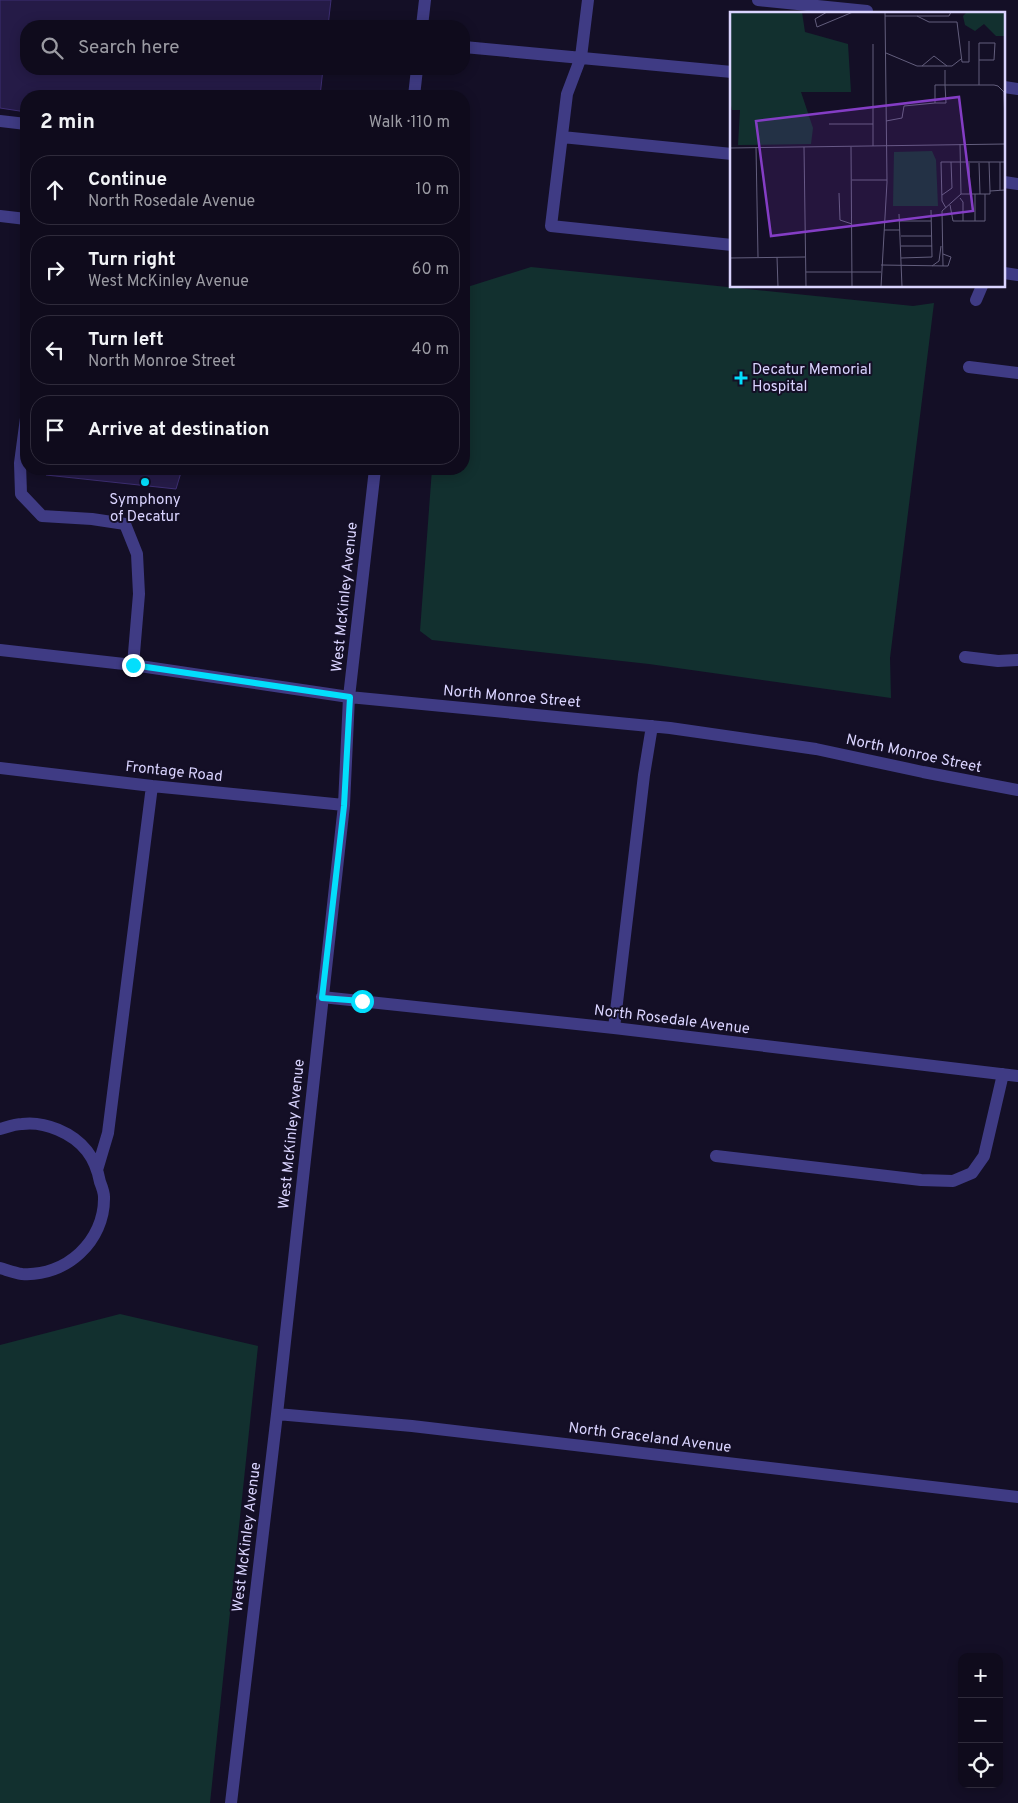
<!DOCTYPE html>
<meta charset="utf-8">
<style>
:root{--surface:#0f0b1c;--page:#1d1929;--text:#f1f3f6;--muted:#9b9ba3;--line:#2f2b3b}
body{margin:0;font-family:Overpass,sans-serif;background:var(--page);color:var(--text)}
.controls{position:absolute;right:15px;bottom:15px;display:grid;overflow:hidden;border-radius:10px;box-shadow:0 2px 12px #0003}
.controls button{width:45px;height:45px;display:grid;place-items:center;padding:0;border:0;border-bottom:1px solid var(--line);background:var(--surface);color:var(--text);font:25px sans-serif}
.stop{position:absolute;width:15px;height:15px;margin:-11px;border:4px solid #03defc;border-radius:50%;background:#fff}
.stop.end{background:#03defc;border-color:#fff;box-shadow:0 1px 5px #0008}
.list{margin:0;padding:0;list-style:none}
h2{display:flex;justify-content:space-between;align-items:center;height:65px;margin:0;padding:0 20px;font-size:21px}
h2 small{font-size:16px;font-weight:400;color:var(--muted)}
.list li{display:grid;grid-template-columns:32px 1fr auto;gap:15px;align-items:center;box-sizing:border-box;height:70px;margin:0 10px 10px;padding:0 10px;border:1px solid var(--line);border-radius:20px}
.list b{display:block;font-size:19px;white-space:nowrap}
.list p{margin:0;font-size:16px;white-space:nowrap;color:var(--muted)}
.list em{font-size:16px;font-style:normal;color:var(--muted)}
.icon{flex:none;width:28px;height:28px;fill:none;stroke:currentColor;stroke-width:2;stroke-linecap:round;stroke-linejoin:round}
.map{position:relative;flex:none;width:1018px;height:1803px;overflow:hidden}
.search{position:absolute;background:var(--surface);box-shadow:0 2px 12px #0003;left:20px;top:20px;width:450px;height:55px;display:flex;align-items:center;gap:12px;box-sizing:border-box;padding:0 18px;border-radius:20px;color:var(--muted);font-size:19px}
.panel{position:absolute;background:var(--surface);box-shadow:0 2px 12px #0003;left:20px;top:90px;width:450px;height:385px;border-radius:20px}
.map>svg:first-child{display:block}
.green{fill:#12302f}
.building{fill:#251b47;stroke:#3d2e72}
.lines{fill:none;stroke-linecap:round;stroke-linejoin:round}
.minor{stroke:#3f3b84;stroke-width:12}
.route{stroke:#03defc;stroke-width:6}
.poi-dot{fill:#03defc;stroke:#140f26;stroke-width:2}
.labels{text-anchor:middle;stroke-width:4;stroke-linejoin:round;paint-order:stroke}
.poi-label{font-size:15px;fill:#dad4ff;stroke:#140f26;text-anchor:start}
.street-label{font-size:15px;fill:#dad4ff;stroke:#140f26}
.inset-road{fill:none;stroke:#635e7d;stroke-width:1}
.view{fill:#843dc5;fill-opacity:0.15;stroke:#843dc5;stroke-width:2.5}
.inset-edge{fill:none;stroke:#dad4ff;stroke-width:2.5}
</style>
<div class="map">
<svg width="1018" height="1803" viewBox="0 0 1018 1803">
<rect width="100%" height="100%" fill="#140f26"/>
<path class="green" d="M 531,267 L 913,306 L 934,303 L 890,658 L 891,698 L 649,664 L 432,640 L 420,631 L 432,469 L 464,469 L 464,288 Z
M 120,1314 L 258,1346 L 210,1803 L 0,1803 L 0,1345 Z"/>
<path class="building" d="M 0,0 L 331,0 L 328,26 L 26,26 L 26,69 L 323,69 L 320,96 L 26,96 L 26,112 L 0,108 Z
M 47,469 L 182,469 L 176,489 L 46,475 Z"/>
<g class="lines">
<path class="minor" d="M 588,0 L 581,57 L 567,94 L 551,226 L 732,245
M 758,0 L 867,11
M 422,26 L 425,0
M 464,47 L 732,72
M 1004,87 L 1018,89
M 414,96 L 417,69
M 0,121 L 26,124
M 562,137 L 732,154
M 1004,182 L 1018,184
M 0,216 L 26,219
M 1004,273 L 1018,275
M 976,300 L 982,286
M 969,367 L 1018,373
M 26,418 L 20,463 L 21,494 L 42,516 L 92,519 L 125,524 L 137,554 L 139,594 L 133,665
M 0,650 L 133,665 L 349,697 L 670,728 L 816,749 L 923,772 L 1018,790
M 965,657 L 998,661 L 1018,660
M 0,768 L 152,786 L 344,805
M 322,997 L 614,1028 L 1018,1076
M 614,1028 L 644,775 L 652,726
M 0,1129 C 7,1127 15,1124 22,1124 C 45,1121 73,1133 87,1151 C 94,1160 98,1171 100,1182 C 102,1187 104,1192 104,1197 C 105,1241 66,1277 22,1274 C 15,1273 7,1270 0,1268
M 716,1156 L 921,1180 L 953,1181 L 972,1173 L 984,1156 L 1003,1074
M 97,1170 L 108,1133 L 152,786
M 277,1414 L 412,1426 L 1018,1497
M 231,1803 L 277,1414 L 344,805 L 349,697 L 375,469"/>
</g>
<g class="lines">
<path class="route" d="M 133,665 L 350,697 L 344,806 L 322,998 L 362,1001"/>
</g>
<g class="poi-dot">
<path d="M738.5 370.5h5v5h5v5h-5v5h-5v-5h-5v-5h5z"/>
<circle cx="145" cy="482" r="5"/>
</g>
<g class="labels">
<g class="poi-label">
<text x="752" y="374">Decatur Memorial<tspan x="752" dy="17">Hospital</tspan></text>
<text x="145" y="504" text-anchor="middle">Symphony<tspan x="145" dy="17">of Decatur</tspan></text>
</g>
<g class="street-label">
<text transform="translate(344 597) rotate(-84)" y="5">West McKinley Avenue</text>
<text transform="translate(512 696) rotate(5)" y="5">North Monroe Street</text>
<text transform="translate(914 753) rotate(12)" y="5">North Monroe Street</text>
<text transform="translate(174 771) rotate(6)" y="5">Frontage Road</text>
<text transform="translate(672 1019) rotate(7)" y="5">North Rosedale Avenue</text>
<text transform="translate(291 1134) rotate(-84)" y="5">West McKinley Avenue</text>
<text transform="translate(650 1437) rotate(7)" y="5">North Graceland Avenue</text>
<text transform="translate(246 1537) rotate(-83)" y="5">West McKinley Avenue</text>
</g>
</g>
<g transform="translate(730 12)">
<rect width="275" height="275" fill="#140f26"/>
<path d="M 0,0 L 72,0 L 75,20 L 118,32 L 121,80 L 71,80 L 83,116 L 81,132 L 8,133 L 10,98 L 2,98 L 0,89 ZM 237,0 L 275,0 L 275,24 L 266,24 L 254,12 L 245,19 L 235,13 L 233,4 ZM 202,139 L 206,148 L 208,194 L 163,194 L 164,140 Z" fill="#12302f"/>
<path class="inset-road" d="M 97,0 L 85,7 L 87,15 L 123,0M 155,4 L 219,4 L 221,0M 187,4 L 199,10 L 227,10 L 232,50 L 239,50 L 239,29M 143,32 L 143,134M 156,41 L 187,54 L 222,54 L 231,47M 192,54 L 204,44 L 217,54M 215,58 L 215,73 L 216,91 L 205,91 L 205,73 L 264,73 L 268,74 L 274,80 L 275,114M 249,73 L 249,31 L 265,31 L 264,48 L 249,48M 156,109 L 172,106 L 174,94 L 205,91M 99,112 L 143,112M 26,135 L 28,245M 74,135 L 76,275M 121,135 L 122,275M 0,136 L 275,132M 259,150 L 260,179M 270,150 L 270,178M 239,151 L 240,182M 249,151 L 250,182M 122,168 L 157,168M 109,181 L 110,208 L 122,212M 231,182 L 260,182 L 260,179 L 275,178M 245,182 L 245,209M 212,183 L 222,176 L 221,150M 230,186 L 233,190 L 233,209M 220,193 L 223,209 L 255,209 L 255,182M 216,196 L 212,189 L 211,150 L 275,150M 169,202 L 172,275M 169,209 L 201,209M 154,218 L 170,218M 171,224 L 201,224M 171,234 L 202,234M 47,245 L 48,275M 0,246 L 75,245M 171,246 L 202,245 L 201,198M 151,253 L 218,254 L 221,245 L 213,242M 202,254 L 209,249 L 211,234M 213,254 L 212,199 L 231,182 L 230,132M 76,260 L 151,260M 151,275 L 157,170 L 155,0"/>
<path class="view" d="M 229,85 L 243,199 L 41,224 L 26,109 Z"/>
<rect width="275" height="275" class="inset-edge"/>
</g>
</svg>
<div class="controls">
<button>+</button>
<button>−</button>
<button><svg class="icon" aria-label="locate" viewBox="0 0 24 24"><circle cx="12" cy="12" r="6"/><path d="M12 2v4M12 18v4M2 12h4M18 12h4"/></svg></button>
</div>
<div class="stop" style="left:362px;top:1001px"></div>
<div class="stop end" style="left:133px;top:665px"></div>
<div class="search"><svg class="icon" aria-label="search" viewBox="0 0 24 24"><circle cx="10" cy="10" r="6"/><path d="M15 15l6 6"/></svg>Search here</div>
<section class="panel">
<h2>2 min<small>Walk · 110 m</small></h2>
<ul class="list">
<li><svg class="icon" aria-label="ahead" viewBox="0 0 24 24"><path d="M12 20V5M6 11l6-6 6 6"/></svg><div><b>Continue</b><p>North Rosedale Avenue</p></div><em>10 m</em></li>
<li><svg class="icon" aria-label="right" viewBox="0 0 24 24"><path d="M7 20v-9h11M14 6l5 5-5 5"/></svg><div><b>Turn right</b><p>West McKinley Avenue</p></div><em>60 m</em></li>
<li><svg class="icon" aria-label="left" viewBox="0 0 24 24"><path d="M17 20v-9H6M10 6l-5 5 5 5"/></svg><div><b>Turn left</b><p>North Monroe Street</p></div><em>40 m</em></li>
<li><svg class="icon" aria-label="arrive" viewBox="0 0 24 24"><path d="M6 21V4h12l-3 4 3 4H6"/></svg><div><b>Arrive at destination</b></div></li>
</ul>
</section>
</div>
